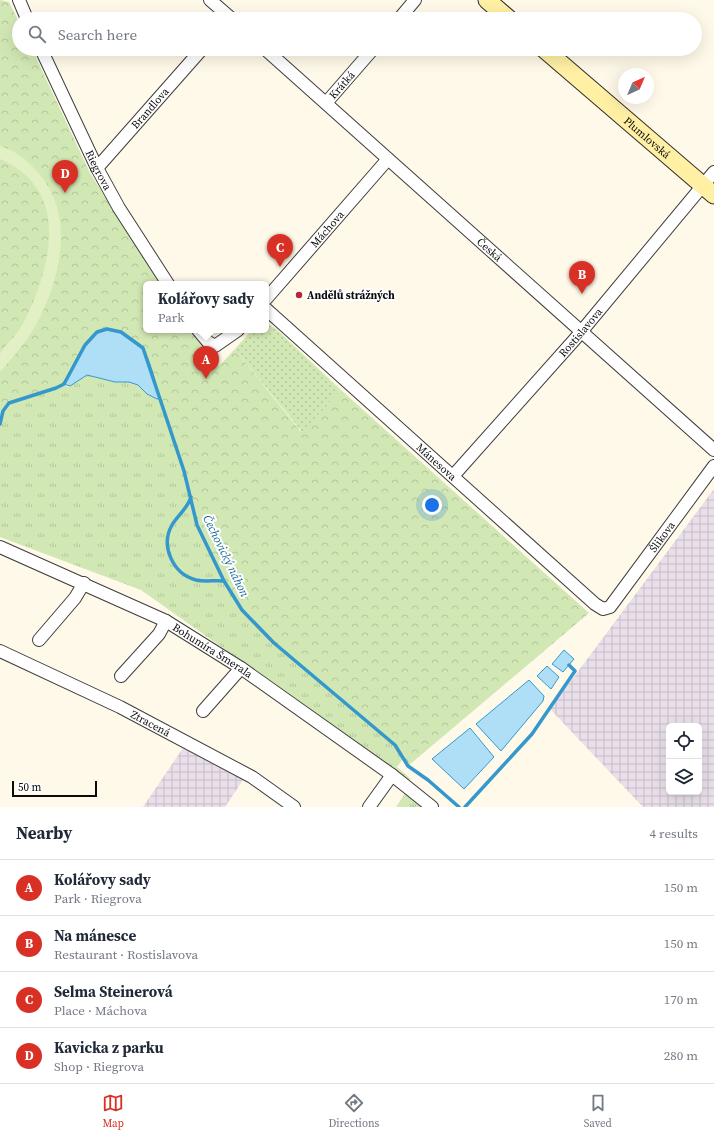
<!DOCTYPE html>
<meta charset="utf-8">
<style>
:root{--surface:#fff;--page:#f6f6f7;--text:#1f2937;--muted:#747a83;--line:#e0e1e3;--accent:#d93025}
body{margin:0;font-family:"Source Serif 4",serif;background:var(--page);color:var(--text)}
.controls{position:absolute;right:12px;bottom:12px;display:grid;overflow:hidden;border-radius:6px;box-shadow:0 4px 16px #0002}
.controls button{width:36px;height:36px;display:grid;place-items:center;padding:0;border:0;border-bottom:1px solid var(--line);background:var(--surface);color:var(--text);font:20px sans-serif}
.compass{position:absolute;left:618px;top:68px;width:36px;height:36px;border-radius:50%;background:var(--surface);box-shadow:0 4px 16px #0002;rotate:44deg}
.scale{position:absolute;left:12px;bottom:10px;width:85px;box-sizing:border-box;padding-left:4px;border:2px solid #0b0b0b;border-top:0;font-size:11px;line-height:14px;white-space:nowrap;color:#0b0b0b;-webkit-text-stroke:3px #fff;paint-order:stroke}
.you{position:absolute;left:432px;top:505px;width:14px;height:14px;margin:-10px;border:3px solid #fff;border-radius:50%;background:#1a73e8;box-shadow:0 0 0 6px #1a73e833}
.badge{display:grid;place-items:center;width:26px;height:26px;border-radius:50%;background:var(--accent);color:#fff;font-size:13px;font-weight:700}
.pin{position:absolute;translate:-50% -33px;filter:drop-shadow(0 1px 2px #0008)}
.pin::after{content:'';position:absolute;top:21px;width:14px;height:12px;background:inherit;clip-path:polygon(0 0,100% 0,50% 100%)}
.popup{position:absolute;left:143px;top:281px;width:126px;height:52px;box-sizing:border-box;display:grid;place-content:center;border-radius:6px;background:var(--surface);filter:drop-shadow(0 1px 3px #0005);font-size:13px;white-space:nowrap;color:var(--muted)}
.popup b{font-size:15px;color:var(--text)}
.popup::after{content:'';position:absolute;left:50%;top:100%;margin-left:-8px;border:8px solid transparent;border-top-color:var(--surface)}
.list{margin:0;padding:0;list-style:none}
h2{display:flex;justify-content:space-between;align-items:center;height:52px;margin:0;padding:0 16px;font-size:17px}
h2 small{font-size:13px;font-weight:400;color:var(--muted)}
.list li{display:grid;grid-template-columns:26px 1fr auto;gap:12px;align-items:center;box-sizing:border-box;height:56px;padding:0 16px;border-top:1px solid var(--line)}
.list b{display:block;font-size:15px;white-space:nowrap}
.list p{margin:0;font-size:13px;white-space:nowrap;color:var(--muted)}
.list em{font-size:13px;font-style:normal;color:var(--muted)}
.icon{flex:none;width:22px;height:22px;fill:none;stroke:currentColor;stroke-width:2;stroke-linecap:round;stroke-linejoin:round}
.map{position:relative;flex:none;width:714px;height:807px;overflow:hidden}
.search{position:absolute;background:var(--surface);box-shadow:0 4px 16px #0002;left:12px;right:12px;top:12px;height:44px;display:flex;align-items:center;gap:10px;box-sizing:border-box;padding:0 14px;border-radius:22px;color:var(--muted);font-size:15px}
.sheet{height:276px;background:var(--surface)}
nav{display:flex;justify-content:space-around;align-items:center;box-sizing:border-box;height:56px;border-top:1px solid var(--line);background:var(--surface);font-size:11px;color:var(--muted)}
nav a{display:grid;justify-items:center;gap:2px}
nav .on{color:var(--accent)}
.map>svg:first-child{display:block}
.industrial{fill:url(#industrial-grid);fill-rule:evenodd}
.grass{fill:url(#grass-tufts)}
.park{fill:url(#park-crowns)}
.garden{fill:url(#garden-dots)}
.pitch{fill:#e3efc5}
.water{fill:#aedff6;stroke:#3598cd}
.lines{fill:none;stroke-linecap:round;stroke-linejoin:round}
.stream{stroke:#3598cd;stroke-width:3.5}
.minor-casing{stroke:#3e3e3e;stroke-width:14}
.secondary-casing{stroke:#2d2d2d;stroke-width:19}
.minor{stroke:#fff;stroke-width:12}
.secondary{stroke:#fff0a4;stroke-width:17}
.poi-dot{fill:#ba2433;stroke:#fff;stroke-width:1.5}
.labels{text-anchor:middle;stroke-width:4;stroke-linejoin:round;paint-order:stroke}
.street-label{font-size:11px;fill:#0b0b0b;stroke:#fff}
.poi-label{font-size:11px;font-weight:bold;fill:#0b0b0b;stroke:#fff;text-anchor:start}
.water-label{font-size:12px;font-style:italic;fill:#16689b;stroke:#fff}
</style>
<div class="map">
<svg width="714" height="807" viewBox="0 0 714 807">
<defs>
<pattern id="industrial-grid" width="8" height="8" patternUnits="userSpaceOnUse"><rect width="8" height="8" fill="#e8dfea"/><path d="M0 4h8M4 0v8" fill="none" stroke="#c6bec7"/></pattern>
<pattern id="grass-tufts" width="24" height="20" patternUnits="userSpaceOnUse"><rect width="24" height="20" fill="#d2e8b4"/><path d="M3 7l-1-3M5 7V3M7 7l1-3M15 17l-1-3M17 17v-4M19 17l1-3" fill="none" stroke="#b3c699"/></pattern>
<pattern id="park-crowns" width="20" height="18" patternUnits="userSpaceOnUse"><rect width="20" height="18" fill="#d2e8b4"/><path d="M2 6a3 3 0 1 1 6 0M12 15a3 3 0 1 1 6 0" fill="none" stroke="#b3c699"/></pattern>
<pattern id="garden-dots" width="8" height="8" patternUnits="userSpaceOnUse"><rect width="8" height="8" fill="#d2e8b4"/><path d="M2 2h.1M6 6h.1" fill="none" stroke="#b3c699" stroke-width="1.8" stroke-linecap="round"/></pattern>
</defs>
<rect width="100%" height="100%" fill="#fff9e9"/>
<path class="industrial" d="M 714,489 L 714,807 L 643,807 L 550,709 ZM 669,726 L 699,726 L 699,792 L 669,792 Z
M 183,748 L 243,780 L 225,807 L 143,807 Z"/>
<path class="grass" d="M 87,375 L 115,382 L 129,382 L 138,385 L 147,394 L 157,399 L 160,398 L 188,487 L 197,525 L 224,581 L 242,610 L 273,643 L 398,748 L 403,759 L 397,767 L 411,779 L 409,780 L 141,590 L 0,537 L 0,424 L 3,411 L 9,403 L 65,385 L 68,387 Z
M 406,792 L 424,807 L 396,807 Z"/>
<path class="park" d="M 0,0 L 9,2 L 19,22 L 19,49 L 32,49 L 90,173 L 160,284 L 146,284 L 146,330 L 191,330 L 219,366 L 235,349 L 301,432 L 341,390 L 589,613 L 408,766 L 395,745 L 274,643 L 242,610 L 224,581 L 197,525 L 184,471 L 143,348 C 96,305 85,347 64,384 C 48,393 9,395 3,412 C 1,416 1,420 0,424 Z"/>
<path class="garden" d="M 266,324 L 275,328 L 341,390 L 302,432 L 235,349 L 252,330 L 266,330 Z"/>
<path class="pitch" d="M 0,146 C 16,150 31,164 41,176 C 75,218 60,280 37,323 C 27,341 13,357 0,372 C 0,367 0,358 0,354 C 6,343 18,334 24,322 C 51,267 72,190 0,159 Z"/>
<path class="water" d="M 107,329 C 150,338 148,361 160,398 L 157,399 L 147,394 L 138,385 L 129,382 L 115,382 L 87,375 L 70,386 L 64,384 C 75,364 83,336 107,329 Z
M 564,650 L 574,659 L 563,672 L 552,664 Z
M 547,666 L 559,677 L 551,689 L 537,676 Z
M 529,680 L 544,696 L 543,701 L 501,751 L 476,724 Z
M 470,728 L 494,757 L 464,789 L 432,759 Z"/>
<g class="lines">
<path class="stream" d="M 0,424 L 3,411 L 9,403 L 56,388 L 64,384 L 85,345 L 97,332 L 107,329 L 121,332 L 143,348 L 184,471 L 197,525 L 224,581 L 242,610 L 274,643 L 395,745 L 408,766 L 428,780 L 459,807
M 191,497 C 188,508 177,516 172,525 C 160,546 173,574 196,580 C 205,582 215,580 224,581
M 465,807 L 532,734 L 575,671 L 569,665"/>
<g class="minor-casing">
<g id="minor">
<path d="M 19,0 L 27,19"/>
<path d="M 210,0 L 232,19"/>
<path d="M 399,19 L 415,0"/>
<path id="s1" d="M 41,49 L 97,168 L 119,208 L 168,284"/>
<path id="s2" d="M 265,49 L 714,450"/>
<path id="s3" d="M 326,103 L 373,49"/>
<path id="s4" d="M 97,168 L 202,49"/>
<path id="s5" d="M 266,299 L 388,159"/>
<path id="s6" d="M 266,309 L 595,604 L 603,609 L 610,607 L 714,466"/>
<path d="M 198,330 L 208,342 L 215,346 L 238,330"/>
<path id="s7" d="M 453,476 L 576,338 L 714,172"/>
<path id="s8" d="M 0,547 L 166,621 L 241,668 L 392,775 L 432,807"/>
<path d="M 39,640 L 75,598 L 84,583"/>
<path id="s9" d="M 0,651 L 120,707 L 252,777 L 294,807"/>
<path d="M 121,676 L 159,634 L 166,621"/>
<path d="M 203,711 L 241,668"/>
<path d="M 369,807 L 392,775"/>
</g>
</g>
<g class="secondary-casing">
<g id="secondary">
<path d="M 487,0 L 509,19"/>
<path id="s10" d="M 544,49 L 714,195"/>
</g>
</g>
<use href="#minor" class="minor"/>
<use href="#secondary" class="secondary"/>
</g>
<circle class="poi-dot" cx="299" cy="295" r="4"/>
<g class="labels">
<g class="street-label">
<text dy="4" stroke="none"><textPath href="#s3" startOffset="24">Krátká</textPath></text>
<text dy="4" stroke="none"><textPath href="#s4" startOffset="80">Brandlova</textPath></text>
<text dy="4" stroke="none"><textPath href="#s10" startOffset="136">Plumlovská</textPath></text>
<text dy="4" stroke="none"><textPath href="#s1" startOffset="134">Riegrova</textPath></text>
<text dy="4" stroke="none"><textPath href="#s5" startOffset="93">Máchova</textPath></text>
<text dy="4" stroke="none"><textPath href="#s2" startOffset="301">Česká</textPath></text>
<text dy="4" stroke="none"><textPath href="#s7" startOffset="192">Rostislavova</textPath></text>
<text dy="4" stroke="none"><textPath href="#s6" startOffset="229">Mánesova</textPath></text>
<text dy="4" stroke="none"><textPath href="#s6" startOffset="546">Šlikova</textPath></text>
<text dy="4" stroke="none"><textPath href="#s8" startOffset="237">Bohumíra Šmerala</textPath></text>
<text dy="4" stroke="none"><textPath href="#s9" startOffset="167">Ztracená</textPath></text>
</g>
<g class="poi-label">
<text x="307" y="299">Andělů strážných</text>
</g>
<g class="water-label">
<text transform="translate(226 556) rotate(64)" y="4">Čechovický náhon</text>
</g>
</g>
</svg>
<div class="controls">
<button><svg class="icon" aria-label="locate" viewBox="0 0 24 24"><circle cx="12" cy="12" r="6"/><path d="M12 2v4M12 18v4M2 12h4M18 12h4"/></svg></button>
<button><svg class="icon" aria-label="layers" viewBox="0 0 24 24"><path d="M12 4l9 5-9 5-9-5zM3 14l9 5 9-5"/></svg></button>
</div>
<svg class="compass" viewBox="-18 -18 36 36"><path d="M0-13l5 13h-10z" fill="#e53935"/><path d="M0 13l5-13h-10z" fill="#747a83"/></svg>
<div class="scale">50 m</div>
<div class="you"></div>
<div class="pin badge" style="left:206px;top:379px">A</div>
<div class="popup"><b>Kolářovy sady</b>Park</div>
<div class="pin badge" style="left:582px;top:294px">B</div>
<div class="pin badge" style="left:280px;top:267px">C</div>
<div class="pin badge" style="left:65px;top:193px">D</div>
<div class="search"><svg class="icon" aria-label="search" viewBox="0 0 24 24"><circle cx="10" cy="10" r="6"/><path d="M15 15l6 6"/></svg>Search here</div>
</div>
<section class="sheet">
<h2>Nearby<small>4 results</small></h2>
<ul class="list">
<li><span class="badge">A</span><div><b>Kolářovy sady</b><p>Park · Riegrova</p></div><em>150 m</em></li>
<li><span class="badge">B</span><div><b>Na mánesce</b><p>Restaurant · Rostislavova</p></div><em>150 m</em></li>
<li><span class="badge">C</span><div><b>Selma Steinerová</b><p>Place · Máchova</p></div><em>170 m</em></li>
<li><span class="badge">D</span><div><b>Kavicka z parku</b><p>Shop · Riegrova</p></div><em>280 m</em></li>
</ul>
</section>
<nav>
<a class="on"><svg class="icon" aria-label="map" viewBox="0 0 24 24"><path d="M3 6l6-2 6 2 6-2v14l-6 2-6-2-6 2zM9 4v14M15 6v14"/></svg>Map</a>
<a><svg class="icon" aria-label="directions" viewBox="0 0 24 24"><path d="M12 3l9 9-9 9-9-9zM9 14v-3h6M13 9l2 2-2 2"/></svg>Directions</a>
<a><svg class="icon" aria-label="saved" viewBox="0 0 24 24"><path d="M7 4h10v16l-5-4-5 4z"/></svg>Saved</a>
</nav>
